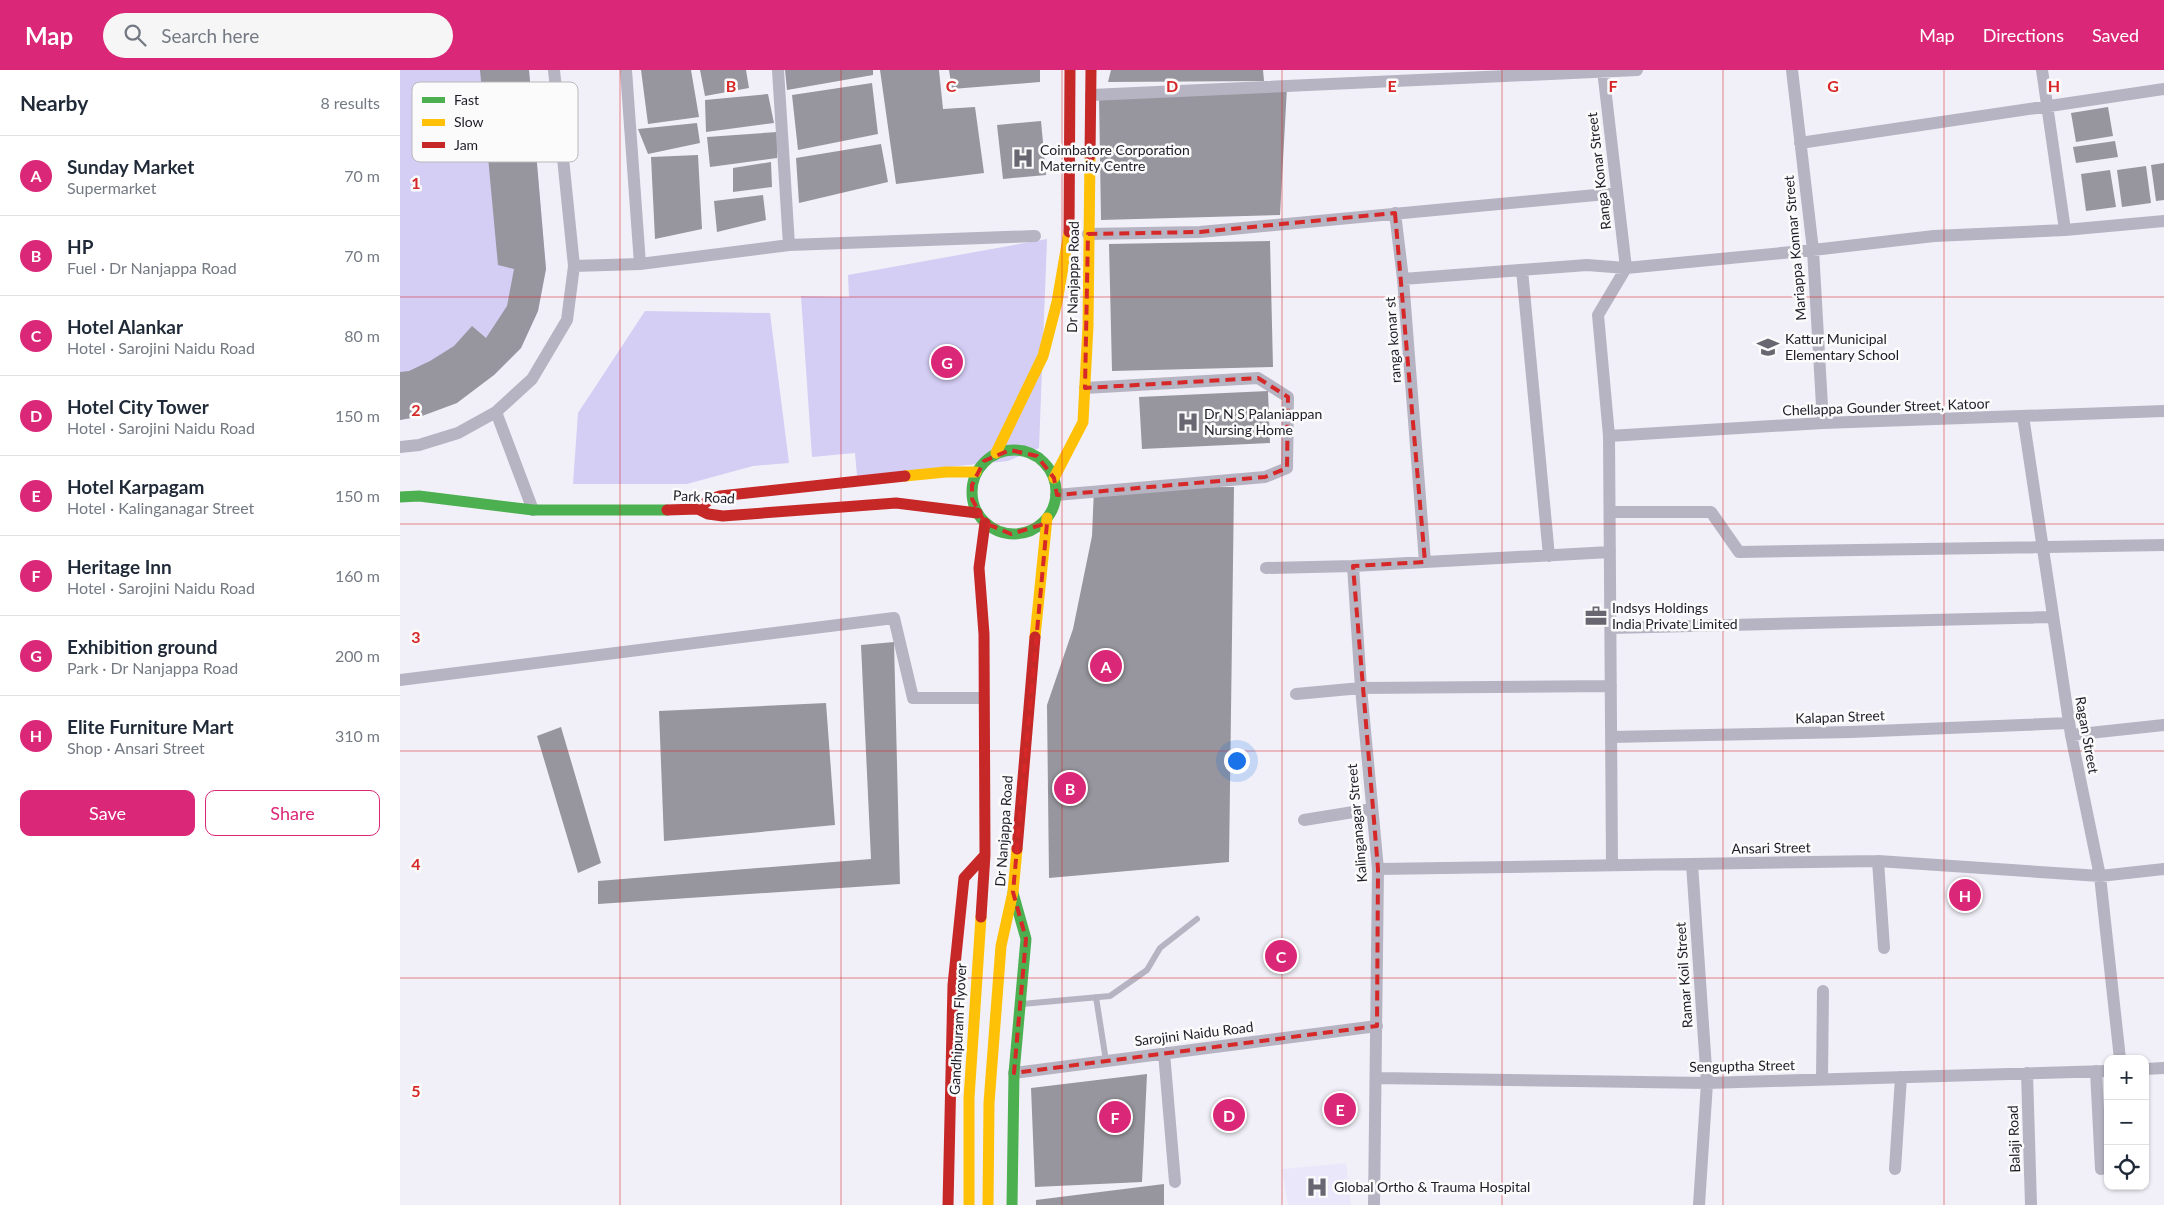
<!DOCTYPE html>
<meta charset="utf-8">
<style>
:root{--surface:#fff;--page:#f6f6f7;--text:#1f2937;--muted:#747a83;--line:#e0e1e3;--accent:#db2777}
body{margin:0;font-family:Lato,sans-serif;background:var(--page);color:var(--text)}
.controls{position:absolute;right:15px;bottom:15px;display:grid;overflow:hidden;border-radius:10px;box-shadow:0 1px 4px #0004}
.controls button{width:45px;height:45px;display:grid;place-items:center;padding:0;border:0;border-bottom:1px solid var(--line);background:var(--surface);color:var(--text);font:25px sans-serif}
.you{position:absolute;left:836px;top:690px;width:18px;height:18px;margin:-12px;border:4px solid #fff;border-radius:50%;background:#1a73e8;box-shadow:0 0 0 8px #1a73e833}
.badge{display:grid;place-items:center;width:32px;height:32px;border-radius:50%;background:var(--accent);color:#fff;font-size:16px;font-weight:700}
.pin{position:absolute;translate:-50% -50%;border:2px solid #fff;box-shadow:0 1px 5px #0006}
.list{margin:0;padding:0;list-style:none}
h2{display:flex;justify-content:space-between;align-items:center;height:65px;margin:0;padding:0 20px;font-size:21px}
h2 small{font-size:16px;font-weight:400;color:var(--muted)}
.list li{display:grid;grid-template-columns:32px 1fr auto;gap:15px;align-items:center;box-sizing:border-box;height:80px;padding:0 20px;border-top:1px solid var(--line)}
.list b{display:block;font-size:19px;white-space:nowrap}
.list p{margin:0;font-size:16px;white-space:nowrap;color:var(--muted)}
.list em{font-size:16px;font-style:normal;color:var(--muted)}
.actions{display:flex;gap:10px;padding:15px 20px}
.actions a{flex:1;padding:11px 0;border:1px solid var(--accent);border-radius:10px;text-align:center;font-size:18px;color:var(--accent)}
.actions .main{background:var(--accent);color:#fff}
.icon{flex:none;width:28px;height:28px;fill:none;stroke:currentColor;stroke-width:2;stroke-linecap:round;stroke-linejoin:round}
.map{position:relative;flex:none;width:1764px;height:1135px;overflow:hidden}
header{display:flex;align-items:center;gap:30px;box-sizing:border-box;height:70px;padding:0 25px;background:var(--accent);color:#fff}
header strong{font-size:24px}
nav{display:flex;gap:28px;margin-inline-start:auto;font-size:18px}
.search{width:350px;height:45px;background:var(--page);display:flex;align-items:center;gap:12px;box-sizing:border-box;padding:0 18px;border-radius:28px;color:var(--muted);font-size:19px}
main{display:flex}
aside{flex:1;background:var(--surface)}
.map>svg:first-child{display:block}
.built{fill:#eae7fa}
.green{fill:#d4cdf4}
.building{fill:#97959d}
.lines{fill:none;stroke-linecap:round;stroke-linejoin:round}
.lane{stroke:#b6b4c2;stroke-width:6}
.street{stroke:#b6b4c2;stroke-width:12}
.fast{stroke:#4caf50;stroke-width:11}
.slow{stroke:#ffc107;stroke-width:11}
.jam{stroke:#c62828;stroke-width:11}
.marked{fill:none;stroke:#d62828;stroke-width:4;stroke-dasharray:10 6;stroke-linejoin:round}
.grid{fill:none;stroke:#d62828;stroke-width:1;stroke-opacity:0.55}
.labels{text-anchor:middle;stroke-width:5;stroke-linejoin:round;paint-order:stroke}
.poi-label{font-size:14px;fill:#1e1c26;stroke:#fbfbfb;text-anchor:start}
.street-label{font-size:14px;fill:#1e1c26;stroke:#fbfbfb}
.key{fill:#fbfbfb;stroke:#b9b8bb;stroke-width:1}
.key-label{font-size:14px;fill:#1e1c26}
.grid-label{font-size:16px;text-anchor:middle;font-weight:bold;fill:#d62828;stroke:#fbfbfb;stroke-width:5;stroke-linejoin:round;paint-order:stroke}
</style>
<header>
<strong>Map</strong>
<div class="search"><svg class="icon" aria-label="search" viewBox="0 0 24 24"><circle cx="10" cy="10" r="6"/><path d="M15 15l6 6"/></svg>Search here</div>
<nav><a>Map</a><a>Directions</a><a>Saved</a></nav>
</header>
<main>
<aside>
<h2>Nearby<small>8 results</small></h2>
<ul class="list">
<li><span class="badge">A</span><div><b>Sunday Market</b><p>Supermarket</p></div><em>70 m</em></li>
<li><span class="badge">B</span><div><b>HP</b><p>Fuel · Dr Nanjappa Road</p></div><em>70 m</em></li>
<li><span class="badge">C</span><div><b>Hotel Alankar</b><p>Hotel · Sarojini Naidu Road</p></div><em>80 m</em></li>
<li><span class="badge">D</span><div><b>Hotel City Tower</b><p>Hotel · Sarojini Naidu Road</p></div><em>150 m</em></li>
<li><span class="badge">E</span><div><b>Hotel Karpagam</b><p>Hotel · Kalinganagar Street</p></div><em>150 m</em></li>
<li><span class="badge">F</span><div><b>Heritage Inn</b><p>Hotel · Sarojini Naidu Road</p></div><em>160 m</em></li>
<li><span class="badge">G</span><div><b>Exhibition ground</b><p>Park · Dr Nanjappa Road</p></div><em>200 m</em></li>
<li><span class="badge">H</span><div><b>Elite Furniture Mart</b><p>Shop · Ansari Street</p></div><em>310 m</em></li>
</ul>
<div class="actions"><a class="main">Save</a><a>Share</a></div>
</aside>
<div class="map">
<svg width="1764" height="1135" viewBox="0 0 1764 1135">
<rect width="100%" height="100%" fill="#f1f0f8"/>
<path class="built" d="M 946,1093 L 951,1135 L 888,1135 L 882,1099 Z"/>
<path class="green" d="M 0,0 L 129,0 L 146,199 L 138,241 L 121,278 L 94,305 L 22,346 L 0,350 Z
M 647,169 L 639,378 L 608,391 L 457,406 L 455,383 L 412,387 L 401,226 L 449,227 L 448,205 Z
M 245,241 L 370,243 L 389,393 L 353,396 L 287,414 L 173,414 L 178,343 Z"/>
<path class="building" d="M 80,0 L 129,0 L 146,199 L 138,241 L 121,278 L 94,305 L 57,333 L 22,346 L 0,350 L 0,302 L 9,301 L 30,291 L 54,276 L 72,256 L 86,268 L 107,236 L 114,199 L 98,195 Z
M 241,0 L 291,0 L 299,47 L 248,54 Z
M 300,0 L 346,0 L 349,18 L 305,26 Z
M 385,0 L 473,0 L 473,5 L 387,20 Z
M 480,0 L 539,0 L 543,39 L 575,37 L 584,103 L 496,114 Z
M 549,0 L 640,0 L 640,12 L 552,19 Z
M 711,0 L 863,0 L 864,11 L 708,12 Z
M 472,13 L 478,64 L 398,80 L 392,25 Z
M 887,17 L 880,145 L 701,150 L 699,25 Z
M 368,24 L 374,53 L 306,62 L 305,30 Z
M 1708,37 L 1713,66 L 1676,72 L 1671,43 Z
M 641,51 L 646,105 L 603,109 L 597,55 Z
M 297,53 L 300,73 L 248,84 L 238,59 Z
M 377,62 L 377,88 L 310,97 L 307,67 Z
M 1715,71 L 1718,87 L 1676,93 L 1673,77 Z
M 481,74 L 488,112 L 399,133 L 396,88 Z
M 298,85 L 302,159 L 255,169 L 251,87 Z
M 371,92 L 372,117 L 333,122 L 333,98 Z
M 1764,93 L 1764,130 L 1756,131 L 1751,95 Z
M 1746,96 L 1751,133 L 1722,137 L 1717,100 Z
M 1710,100 L 1716,137 L 1686,141 L 1681,104 Z
M 363,125 L 366,150 L 317,162 L 314,131 Z
M 870,171 L 873,297 L 712,301 L 709,174 Z
M 868,321 L 870,373 L 742,379 L 739,327 Z
M 834,417 L 829,792 L 649,808 L 647,635 L 673,559 L 692,466 L 694,418 Z
M 494,572 L 500,814 L 198,834 L 198,811 L 471,789 L 461,575 Z
M 426,633 L 435,755 L 264,771 L 259,641 Z
M 161,657 L 201,793 L 178,803 L 137,666 Z
M 747,1004 L 742,1112 L 635,1117 L 631,1018 Z
M 764,1114 L 764,1135 L 636,1135 L 636,1130 Z"/>
<g class="lines">
<path class="lane" d="M 696,927 L 706,991
M 622,934 L 710,926 L 747,900 L 760,878 L 797,849"/>
<path class="street" d="M 226,0 L 240,194
M 378,0 L 389,175
M 1203,0 L 1226,198
M 1392,0 L 1413,180 L 1423,353
M 1642,0 L 1665,160
M 691,25 L 1237,0
M 1400,73 L 1764,19
M 995,143 L 1003,209 L 1025,492
M 688,164 L 800,162 L 1217,123
M 174,196 L 240,194 L 389,175 L 635,166
M 1122,200 L 1149,486
M 1003,209 L 1187,195 L 1226,198 L 1413,180 L 1534,166 L 1665,160 L 1764,151
M 96,342 L 133,440
M 1623,346 L 1671,665 L 1700,806 L 1720,989
M 1209,366 L 1423,353 L 1764,341
M 0,377 L 19,375 L 58,363 L 96,342 L 132,309 L 167,250 L 174,196 L 154,0
M 656,425 L 865,407 L 887,398 L 888,327 L 858,308 L 685,318
M 1210,442 L 1311,442 L 1339,482 L 1764,475
M 866,498 L 953,496 L 1210,482
M 1211,558 L 1653,547
M 0,610 L 494,548 L 513,628 L 583,628
M 896,624 L 961,618 L 953,496
M 1671,665 L 1764,655
M 1211,667 L 1451,662 L 1669,653
M 904,750 L 972,739
M 1478,791 L 1484,878
M 1292,794 L 1307,1013 L 1299,1135
M 1212,795 L 1209,366 L 1198,245 L 1226,198
M 978,799 L 1478,791 L 1700,806 L 1764,799
M 764,983 L 775,1112
M 1745,999 L 1764,998
M 1696,1001 L 1701,1099
M 614,1003 L 977,956
M 1627,1003 L 1631,1135
M 977,1008 L 1307,1013 L 1708,1001
M 1422,1009 L 1423,921
M 1495,1099 L 1501,1007
M 974,1135 L 978,799 L 961,618 L 1211,616"/>
<path class="fast" d="M572 422a42 42 0 1 1 84 0a42 42 0 1 1-84 0Z
M 0,427 L 19,426 L 133,440 L 267,440
M 612,1135 L 614,1003 L 626,869 L 613,823"/>
<path class="slow" d="M 596,383 L 643,286 L 657,232 L 669,162
M 505,406 L 546,402 L 576,402
M 654,408 L 683,352 L 688,256 L 690,86
M 635,567 L 647,448
M 569,1135 L 569,1028 L 581,847
M 588,1135 L 589,1033 L 601,876 L 613,822 L 617,779"/>
<path class="jam" d="M 690,86 L 691,0
M 669,162 L 670,0
M 298,439 L 309,430 L 320,426 L 505,406
M 267,440 L 298,439 L 308,444 L 323,446 L 496,433 L 577,443
M 617,779 L 635,567
M 581,847 L 585,785 L 584,564 L 579,498 L 585,453
M 548,1135 L 553,915 L 564,808 L 585,785"/>
</g>
<path class="marked" d="M 995,143 L 1025,492 L 953,496 L 978,799 L 977,956 L 614,1003 L 626,869 L 613,822 L 647,453 L 611,464 L 585,453 L 572,429 L 572,415 L 584,391 L 610,380 L 637,386 L 654,408 L 657,425 L 865,407 L 887,398 L 888,327 L 858,308 L 685,318 L 688,164 L 800,162 Z"/>
<path class="grid" d="M 220,0 L 220,1135M 441,0 L 441,1135M 662,0 L 662,1135M 882,0 L 882,1135M 1102,0 L 1102,1135M 1323,0 L 1323,1135M 1544,0 L 1544,1135M 0,227 L 1764,227M 0,454 L 1764,454M 0,681 L 1764,681M 0,908 L 1764,908"/>
<defs>
<g id="hospital-bare" transform="scale(1.725)"><path d="M-5-5h3v3.5h4V-5h3V5h-3V1.5h-4V5h-3Z" fill="#686670" stroke="#fbfbfb" stroke-width="2.5" paint-order="stroke"/></g>
<g id="school-bare" transform="scale(1.725)"><path d="M0-5L7-2L0 1L-7-2ZM-4 1L0 2.5L4 1V4Q0 6-4 4Z" fill="#686670" stroke="#fbfbfb" stroke-width="2.5" paint-order="stroke"/></g>
<g id="office-bare" transform="scale(1.725)"><path d="M-6-3h4V-5.5h4V-3h4V5H-6ZM-1-4.5V-3h2v-1.5ZM-6 0V1H6V0Z" fill="#686670" stroke="#fbfbfb" stroke-width="2.5" paint-order="stroke"/></g>
</defs>
<g fill-rule="evenodd">
<use href="#hospital-bare" x="623" y="88"/>
<use href="#school-bare" x="1368" y="277"/>
<use href="#hospital-bare" x="788" y="352"/>
<use href="#office-bare" x="1196" y="546"/>
<use href="#hospital-bare" x="917" y="1117"/>
</g>
<g class="labels">
<g class="poi-label">
<text x="640" y="85">Coimbatore Corporation<tspan x="640" dy="16">Maternity Centre</tspan></text>
<text x="1385" y="274">Kattur Municipal<tspan x="1385" dy="16">Elementary School</tspan></text>
<text x="804" y="349">Dr N S Palaniappan<tspan x="804" dy="16">Nursing Home</tspan></text>
<text x="1212" y="543">Indsys Holdings<tspan x="1212" dy="16">India Private Limited</tspan></text>
<text x="934" y="1122">Global Ortho &amp; Trauma Hospital</text>
</g>
<g class="street-label">
<text transform="translate(1199 101) rotate(-97)" y="5">Ranga Konar Street</text>
<text transform="translate(1395 178) rotate(-95)" y="5">Mariappa Konnar Street</text>
<text transform="translate(673 207) rotate(-89)" y="5">Dr Nanjappa Road</text>
<text transform="translate(993 270) rotate(-94)" y="5">ranga konar st</text>
<text transform="translate(1486 337) rotate(-2)" y="5">Chellappa Gounder Street, Katoor</text>
<text transform="translate(304 427) rotate(3)" y="5">Park Road</text>
<text transform="translate(1440 647) rotate(-2)" y="5">Kalapan Street</text>
<text transform="translate(1687 665) rotate(80)" y="5">Ragan Street</text>
<text transform="translate(957 753) rotate(-95)" y="5">Kalinganagar Street</text>
<text transform="translate(604 761) rotate(-86)" y="5">Dr Nanjappa Road</text>
<text transform="translate(1371 778) rotate(-1)" y="5">Ansari Street</text>
<text transform="translate(1284 905) rotate(-94)" y="5">Ramar Koil Street</text>
<text transform="translate(558 959) rotate(-87)" y="5">Gandhipuram Flyover</text>
<text transform="translate(794 964) rotate(-7)" y="5">Sarojini Naidu Road</text>
<text transform="translate(1342 996) rotate(-1)" y="5">Senguptha Street</text>
<text transform="translate(1614 1069) rotate(-92)" y="5">Balaji Road</text>
</g>
</g>
<rect x="12" y="12" width="166" height="80" rx="8" class="key"/>
<rect x="22" y="27" width="23" height="6" fill="#4caf50"/>
<rect x="22" y="49" width="23" height="7" fill="#ffc107"/>
<rect x="22" y="72" width="23" height="6" fill="#c62828"/>
<g class="key-label">
<text x="54" y="35">Fast</text>
<text x="54" y="57">Slow</text>
<text x="54" y="80">Jam</text>
</g>
<g class="grid-label">
<text x="331" y="22">B</text>
<text x="551" y="22">C</text>
<text x="772" y="22">D</text>
<text x="992" y="22">E</text>
<text x="1213" y="22">F</text>
<text x="1433" y="22">G</text>
<text x="1654" y="22">H</text>
<text x="16" y="119">1</text>
<text x="16" y="346">2</text>
<text x="16" y="573">3</text>
<text x="16" y="800">4</text>
<text x="16" y="1027">5</text>
</g>
</svg>
<div class="controls">
<button>+</button>
<button>−</button>
<button><svg class="icon" aria-label="locate" viewBox="0 0 24 24"><circle cx="12" cy="12" r="6"/><path d="M12 2v4M12 18v4M2 12h4M18 12h4"/></svg></button>
</div>
<div class="you"></div>
<div class="pin badge" style="left:706px;top:596px">A</div>
<div class="pin badge" style="left:670px;top:718px">B</div>
<div class="pin badge" style="left:881px;top:886px">C</div>
<div class="pin badge" style="left:829px;top:1045px">D</div>
<div class="pin badge" style="left:940px;top:1039px">E</div>
<div class="pin badge" style="left:715px;top:1047px">F</div>
<div class="pin badge" style="left:547px;top:292px">G</div>
<div class="pin badge" style="left:1565px;top:825px">H</div>
</div>
</main>
